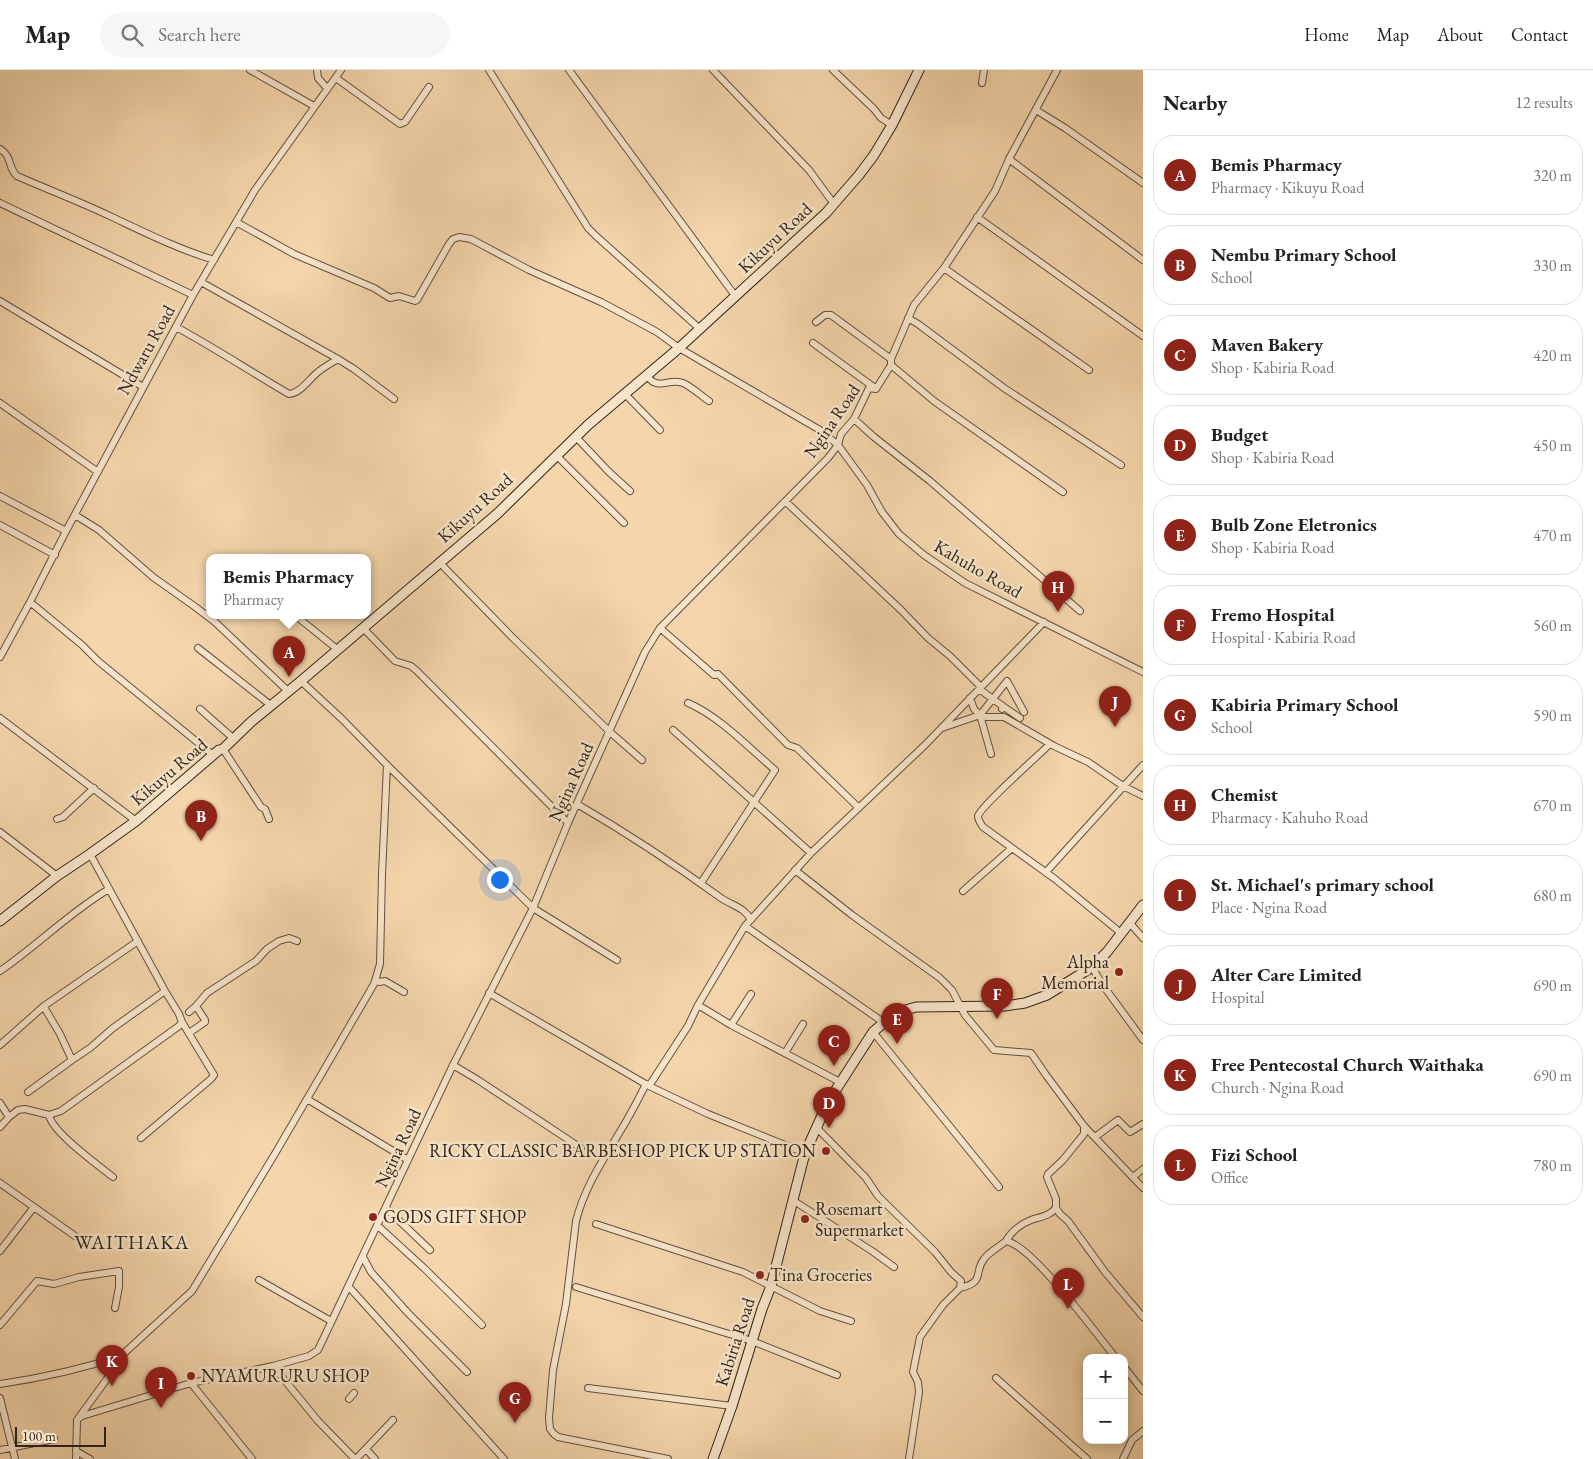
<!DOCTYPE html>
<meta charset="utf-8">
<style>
:root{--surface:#fff;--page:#f6f6f6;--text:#222;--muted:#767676;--line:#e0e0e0;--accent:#8f2418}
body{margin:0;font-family:"EB Garamond",serif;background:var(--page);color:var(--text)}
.controls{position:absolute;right:15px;bottom:15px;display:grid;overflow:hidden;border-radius:10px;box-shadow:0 2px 12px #0003}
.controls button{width:45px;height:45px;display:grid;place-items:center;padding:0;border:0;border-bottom:1px solid var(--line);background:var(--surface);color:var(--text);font:25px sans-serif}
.scale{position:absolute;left:15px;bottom:12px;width:91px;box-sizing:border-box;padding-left:5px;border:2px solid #312419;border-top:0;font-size:14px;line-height:18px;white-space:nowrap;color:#312419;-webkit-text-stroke:4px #f8e4c9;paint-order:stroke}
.you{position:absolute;left:499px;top:809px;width:18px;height:18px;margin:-12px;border:4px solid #fff;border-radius:50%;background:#1a73e8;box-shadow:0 0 0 8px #1a73e833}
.badge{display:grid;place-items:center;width:32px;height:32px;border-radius:50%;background:var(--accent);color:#fff;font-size:16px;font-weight:700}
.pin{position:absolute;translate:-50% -41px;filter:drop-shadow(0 1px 2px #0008)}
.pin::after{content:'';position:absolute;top:26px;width:18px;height:15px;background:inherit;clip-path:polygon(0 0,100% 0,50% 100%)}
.popup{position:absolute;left:206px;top:484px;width:165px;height:65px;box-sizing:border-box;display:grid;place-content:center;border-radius:10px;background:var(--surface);filter:drop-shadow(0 1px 4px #0005);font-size:16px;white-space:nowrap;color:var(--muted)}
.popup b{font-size:19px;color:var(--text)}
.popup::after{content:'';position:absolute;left:50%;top:100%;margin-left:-10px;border:10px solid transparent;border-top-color:var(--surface)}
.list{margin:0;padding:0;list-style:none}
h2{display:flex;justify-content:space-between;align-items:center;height:65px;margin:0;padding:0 20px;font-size:21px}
h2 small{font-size:16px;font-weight:400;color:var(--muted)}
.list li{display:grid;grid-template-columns:32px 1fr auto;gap:15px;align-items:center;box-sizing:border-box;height:80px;margin:0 10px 10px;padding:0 10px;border:1px solid var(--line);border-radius:20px}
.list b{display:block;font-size:19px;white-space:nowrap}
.list p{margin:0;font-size:16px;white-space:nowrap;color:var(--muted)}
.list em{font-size:16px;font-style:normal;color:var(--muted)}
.icon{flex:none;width:28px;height:28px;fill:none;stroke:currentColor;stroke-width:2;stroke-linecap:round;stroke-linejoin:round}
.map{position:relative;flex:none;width:1143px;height:1389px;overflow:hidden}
header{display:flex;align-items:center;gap:30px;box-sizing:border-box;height:70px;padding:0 25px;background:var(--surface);border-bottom:1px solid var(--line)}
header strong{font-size:24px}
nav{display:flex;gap:28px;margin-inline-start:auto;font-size:18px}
.search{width:350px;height:45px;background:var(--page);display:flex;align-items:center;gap:12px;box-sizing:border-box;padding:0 18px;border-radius:28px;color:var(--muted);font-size:19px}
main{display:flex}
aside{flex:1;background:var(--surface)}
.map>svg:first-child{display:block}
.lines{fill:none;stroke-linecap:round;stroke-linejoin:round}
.street-casing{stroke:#62503e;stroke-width:8}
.secondary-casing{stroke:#312419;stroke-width:11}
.street{stroke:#f8e4c9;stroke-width:6}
.secondary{stroke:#f8e4c9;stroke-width:9}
.poi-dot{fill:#8f2418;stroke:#f8e4c9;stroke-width:2}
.labels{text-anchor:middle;stroke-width:5;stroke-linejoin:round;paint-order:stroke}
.street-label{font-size:18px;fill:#312419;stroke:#f8e4c9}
.poi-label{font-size:18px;fill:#312419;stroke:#f8e4c9;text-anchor:start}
.quarter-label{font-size:20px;letter-spacing:1px;fill:#312419;stroke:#f8e4c9}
</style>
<header>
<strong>Map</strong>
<div class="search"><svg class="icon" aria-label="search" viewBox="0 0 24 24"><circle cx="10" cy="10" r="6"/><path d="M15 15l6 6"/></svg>Search here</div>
<nav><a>Home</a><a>Map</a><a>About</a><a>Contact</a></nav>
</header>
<main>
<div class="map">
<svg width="1143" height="1389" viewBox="0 0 1143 1389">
<rect width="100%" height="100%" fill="#f5d6ac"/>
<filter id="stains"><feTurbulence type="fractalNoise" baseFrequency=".004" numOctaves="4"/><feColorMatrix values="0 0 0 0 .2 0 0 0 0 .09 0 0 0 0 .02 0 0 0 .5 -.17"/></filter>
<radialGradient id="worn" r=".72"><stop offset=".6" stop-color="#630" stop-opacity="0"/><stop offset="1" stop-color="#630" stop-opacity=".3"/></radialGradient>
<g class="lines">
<g class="street-casing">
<path id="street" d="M 250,0 L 314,36
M 317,0 L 318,8 L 327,18
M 489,0 L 588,158 L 596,166 L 700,259
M 569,0 L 736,227
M 713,0 L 809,100 L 834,134
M 833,0 L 874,39 L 881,48 L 892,55
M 336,8 L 400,54 L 405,52 L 429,17
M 982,13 L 984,0
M 1036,40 L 1065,58 L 1143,113
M 0,79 C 13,87 7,97 17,106 C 49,120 81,132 112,147 C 146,163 178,179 214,190
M 1009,89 L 1143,190
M 0,133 L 193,225
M 977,147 L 1143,266
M 236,152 L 294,184 L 374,218 L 390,228 L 399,226 L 415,231 L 417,230 L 449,174 L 453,169 L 459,167 L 471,169 L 529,200 L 601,232 L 657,262 L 679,278 L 820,360 L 838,375 L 867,415 L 882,442 L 899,464 L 924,485 L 965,513 L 1143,602
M 944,198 L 1089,300
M 201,212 L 338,289 L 354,299 L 394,329
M 0,231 L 143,317
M 908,248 L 918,254 L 1004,318 L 1121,395
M 816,252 L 825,245 L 831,245 L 891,289
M 176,257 C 215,278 251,302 289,324 C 301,323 309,309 318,302 C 324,297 331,293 338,289
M 813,273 L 875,318
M 891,295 L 934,331 L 1063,422
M 647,306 C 659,322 669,307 683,313 C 692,317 700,325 709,331
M 625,324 L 660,360
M 0,333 L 98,402
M 854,349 L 874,367 L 930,411 L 1080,541
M 576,367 L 609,402 L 630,421
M 557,386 L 624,453
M 0,426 L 66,461
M 786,432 L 901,540 L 928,568 L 950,586 L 981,617
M 75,445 L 99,460 L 153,507 L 194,536 L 215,552 L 288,621
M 0,455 L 55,485
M 439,492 L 513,568 L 610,662 L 642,690
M 30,532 L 82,575 L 98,591 L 213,685
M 296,546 L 337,579
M 363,558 L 395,591 L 411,596 L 417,601 L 568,753
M 660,558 L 714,605 L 718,604 L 788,675 L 797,678 L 859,738
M 198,578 L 268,633 L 270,637
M 0,587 L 30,532 L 66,461 L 193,225 L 255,120 L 341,0
M 301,611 L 343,650 L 387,695 L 533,838 L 617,890
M 979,619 L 1004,637
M 970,628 L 974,639 L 980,645 L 986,647 L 1004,647 L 1054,676 L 1088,692 L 1123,716 L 1143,726
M 688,633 C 719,646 749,678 775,700 L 701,813
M 200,639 L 234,669
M 1002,639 L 1004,637 L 1020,648
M 980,645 L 991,684
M 0,648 L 136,751
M 942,658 L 980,645 L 1007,611 L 1024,642
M 673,660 L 811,783
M 1050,674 C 1040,684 980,737 978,746 C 978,750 981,754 983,757 L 1055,809 L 1121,863
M 223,679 L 261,737 L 265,739 L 269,749
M 577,734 C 627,763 674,794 721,828 C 733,836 744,837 751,850
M 57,749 L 63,747 L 94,718
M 0,762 L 57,806
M 795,800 L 852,845 L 940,908 L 952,920 L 965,945 L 994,980 L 1031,983 L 1046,1005 L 1084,1056 L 1084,1064 L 1063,1090 L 1048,1104 L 1047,1107 L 1056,1129 L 1056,1138 L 1060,1144 L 1068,1151 L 1105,1202 L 1143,1247
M 1046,802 L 1143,695
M 963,821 L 1012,778
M 1129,852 L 1143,868
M 745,856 L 883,952
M 1092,897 L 1102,914 L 1143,970
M 0,901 C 38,875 70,842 109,819
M 376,910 L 379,912 L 385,911 L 404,922
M 489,923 L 649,1016 L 708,1044 L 805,1083
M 698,935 L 731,955 L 840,1012
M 44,937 L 60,964 L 72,990
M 189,942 L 196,936 L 207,923 L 256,891 L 267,879 L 279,871 L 289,868 L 297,871
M 731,955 L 751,924
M 873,962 L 999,1117
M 189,963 L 205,952 L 205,950 L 196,936
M 0,975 L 44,936 L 138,871
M 785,983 L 803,954
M 453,995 L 478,1010 L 581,1078
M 646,1014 C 637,1032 628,1049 618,1065 C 601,1093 584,1119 576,1151 L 566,1234 L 553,1300 L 549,1348 L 550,1359 L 554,1364 L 558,1367 L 668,1389
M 649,1016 L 688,956 L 698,935 L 745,856 L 811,783 L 925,675 L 1044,552
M 28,1022 L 72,990 L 90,978 L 113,958 L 165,921
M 307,1029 L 408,1090
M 0,1033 L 9,1047
M 49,1045 C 52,1062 98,1095 113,1107
M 1084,1056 L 1143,1118
M 0,1057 L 9,1047 L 18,1040 L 25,1039 L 49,1045 L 61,1041 L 179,956 L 182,952 L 179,944 L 165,921 L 90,784
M 816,1057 L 866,1108 L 878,1126 L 935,1182 L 951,1202 L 961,1211 L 960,1218 C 986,1212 973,1203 984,1189 C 989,1182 999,1177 1006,1171 C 1032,1175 1096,1264 1116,1288
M 1095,1067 L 1118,1050 L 1130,1062 L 1143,1054
M 141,1068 L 211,1009 L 214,1005 L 182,952
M 1133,1107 L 1143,1099
M 0,1113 L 75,1166
M 794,1131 L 872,1181 L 894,1197
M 386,1138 L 430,1180
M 596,1154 L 743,1202 L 820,1241 L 851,1251
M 378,1156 L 425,1199 L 482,1255
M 1006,1171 C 1011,1162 1021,1154 1031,1150 C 1040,1147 1050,1146 1056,1138
M 0,1181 L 34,1137
M 363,1187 L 371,1202 L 408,1243 L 467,1302
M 259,1210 L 331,1251
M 349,1217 L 504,1389
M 576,1217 L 752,1271 L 837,1305
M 0,1255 L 37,1211 L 54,1214 L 79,1207 L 119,1201 L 119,1217 L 115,1238
M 273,1296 L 318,1351 L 355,1389
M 1124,1297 L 1143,1321
M 996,1308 L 1087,1389
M 191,1313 L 252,1389
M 0,1314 C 41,1308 82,1299 121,1286
M 588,1318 L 732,1336
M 0,1328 L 15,1389
M 349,1329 L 354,1323
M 77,1350 L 82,1346 L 191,1313 L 273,1296 L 309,1286 L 318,1280 L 453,995 L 533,838 L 568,753 L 645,582 L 660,558 L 828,388 L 838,375 L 841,364 L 854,349 L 869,318 L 876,319 L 891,295 L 891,289 L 914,235 L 944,198 L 995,121 L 1009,89 L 1057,0
M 366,1379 L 375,1389
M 0,1380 L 54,1369
M 76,1381 L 90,1389
M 76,1389 L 77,1350 L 112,1302 L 121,1286 L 192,1221 L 276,1082 L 374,914 L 380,894 L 382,804 L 387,695
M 356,1389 L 393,1350
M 909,1389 L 919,1322 L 918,1312 L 913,1302 L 920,1267 L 943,1235 L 960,1218
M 1123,1389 L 1132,1370 L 1143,1361"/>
</g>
<g class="secondary-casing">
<path id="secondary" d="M 0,851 L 57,806 L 90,784 L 136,751 L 219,680 L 223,679 L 251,652 L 301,611 L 497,444 L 588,355 L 679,278 L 826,143 L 859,105 L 874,85 L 892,55 L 919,0
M 713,1389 L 732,1336 L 762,1239 L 771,1216 L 805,1083 L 828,1032 L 873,962 L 895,943 L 916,937 L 1005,936 L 1025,933 L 1047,925 L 1092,897 L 1107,882 L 1143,835"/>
</g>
<use href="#street" class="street"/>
<use href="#secondary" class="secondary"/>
</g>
<g class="poi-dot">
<circle cx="1119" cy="902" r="5"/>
<circle cx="826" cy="1081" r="5"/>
<circle cx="373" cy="1147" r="5"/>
<circle cx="805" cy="1149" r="5"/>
<circle cx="760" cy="1205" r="5"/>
<circle cx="191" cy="1306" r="5"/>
</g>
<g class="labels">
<g class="street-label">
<text transform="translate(775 168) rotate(-43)" y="6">Kikuyu Road</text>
<text transform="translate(146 280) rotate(-61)" y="6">Ndwaru Road</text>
<text transform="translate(832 351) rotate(-56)" y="6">Ngina Road</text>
<text transform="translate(475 438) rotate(-42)" y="6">Kikuyu Road</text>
<text transform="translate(978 499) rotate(30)" y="6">Kahuho Road</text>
<text transform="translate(169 702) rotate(-40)" y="6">Kikuyu Road</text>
<text transform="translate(571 712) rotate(-66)" y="6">Ngina Road</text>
<text transform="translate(398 1078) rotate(-65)" y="6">Ngina Road</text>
<text transform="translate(735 1272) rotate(-72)" y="6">Kabiria Road</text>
</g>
<g class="poi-label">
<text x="1109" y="898" text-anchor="end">Alpha<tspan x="1109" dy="21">Memorial</tspan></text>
<text x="816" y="1087" text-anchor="end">RICKY CLASSIC BARBESHOP PICK UP STATION</text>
<text x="815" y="1145">Rosemart<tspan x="815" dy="21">Supermarket</tspan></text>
<text x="383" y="1153">GODS GIFT SHOP</text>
<text x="770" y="1211">Tina Groceries</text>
<text x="201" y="1312">NYAMURURU SHOP</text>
</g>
<g class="quarter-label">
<text x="132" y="1179">WAITHAKA</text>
</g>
</g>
<rect width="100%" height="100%" filter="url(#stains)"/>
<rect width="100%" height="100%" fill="url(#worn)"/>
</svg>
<div class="controls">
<button>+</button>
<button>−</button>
</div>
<div class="scale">100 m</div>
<div class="you"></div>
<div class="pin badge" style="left:289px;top:607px">A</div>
<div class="popup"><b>Bemis Pharmacy</b>Pharmacy</div>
<div class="pin badge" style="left:201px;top:771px">B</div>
<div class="pin badge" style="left:834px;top:996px">C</div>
<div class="pin badge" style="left:829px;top:1058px">D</div>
<div class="pin badge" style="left:897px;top:974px">E</div>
<div class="pin badge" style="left:997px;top:949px">F</div>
<div class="pin badge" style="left:515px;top:1353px">G</div>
<div class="pin badge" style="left:1058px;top:542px">H</div>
<div class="pin badge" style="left:161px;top:1338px">I</div>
<div class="pin badge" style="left:1115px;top:657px">J</div>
<div class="pin badge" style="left:112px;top:1316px">K</div>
<div class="pin badge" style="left:1068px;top:1239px">L</div>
</div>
<aside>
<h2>Nearby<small>12 results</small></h2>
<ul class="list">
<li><span class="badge">A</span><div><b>Bemis Pharmacy</b><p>Pharmacy · Kikuyu Road</p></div><em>320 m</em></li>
<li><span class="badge">B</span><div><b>Nembu Primary School</b><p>School</p></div><em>330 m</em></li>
<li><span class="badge">C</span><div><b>Maven Bakery</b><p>Shop · Kabiria Road</p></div><em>420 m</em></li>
<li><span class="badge">D</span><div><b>Budget</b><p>Shop · Kabiria Road</p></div><em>450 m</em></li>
<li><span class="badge">E</span><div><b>Bulb Zone Eletronics</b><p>Shop · Kabiria Road</p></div><em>470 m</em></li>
<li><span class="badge">F</span><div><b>Fremo Hospital</b><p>Hospital · Kabiria Road</p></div><em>560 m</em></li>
<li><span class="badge">G</span><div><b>Kabiria Primary School</b><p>School</p></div><em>590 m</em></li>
<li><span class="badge">H</span><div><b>Chemist</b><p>Pharmacy · Kahuho Road</p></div><em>670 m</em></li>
<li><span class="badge">I</span><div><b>St. Michael's primary school</b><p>Place · Ngina Road</p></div><em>680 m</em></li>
<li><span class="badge">J</span><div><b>Alter Care Limited</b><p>Hospital</p></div><em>690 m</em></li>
<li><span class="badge">K</span><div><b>Free Pentecostal Church Waithaka</b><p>Church · Ngina Road</p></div><em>690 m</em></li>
<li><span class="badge">L</span><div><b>Fizi School</b><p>Office</p></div><em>780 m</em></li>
</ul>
</aside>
</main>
